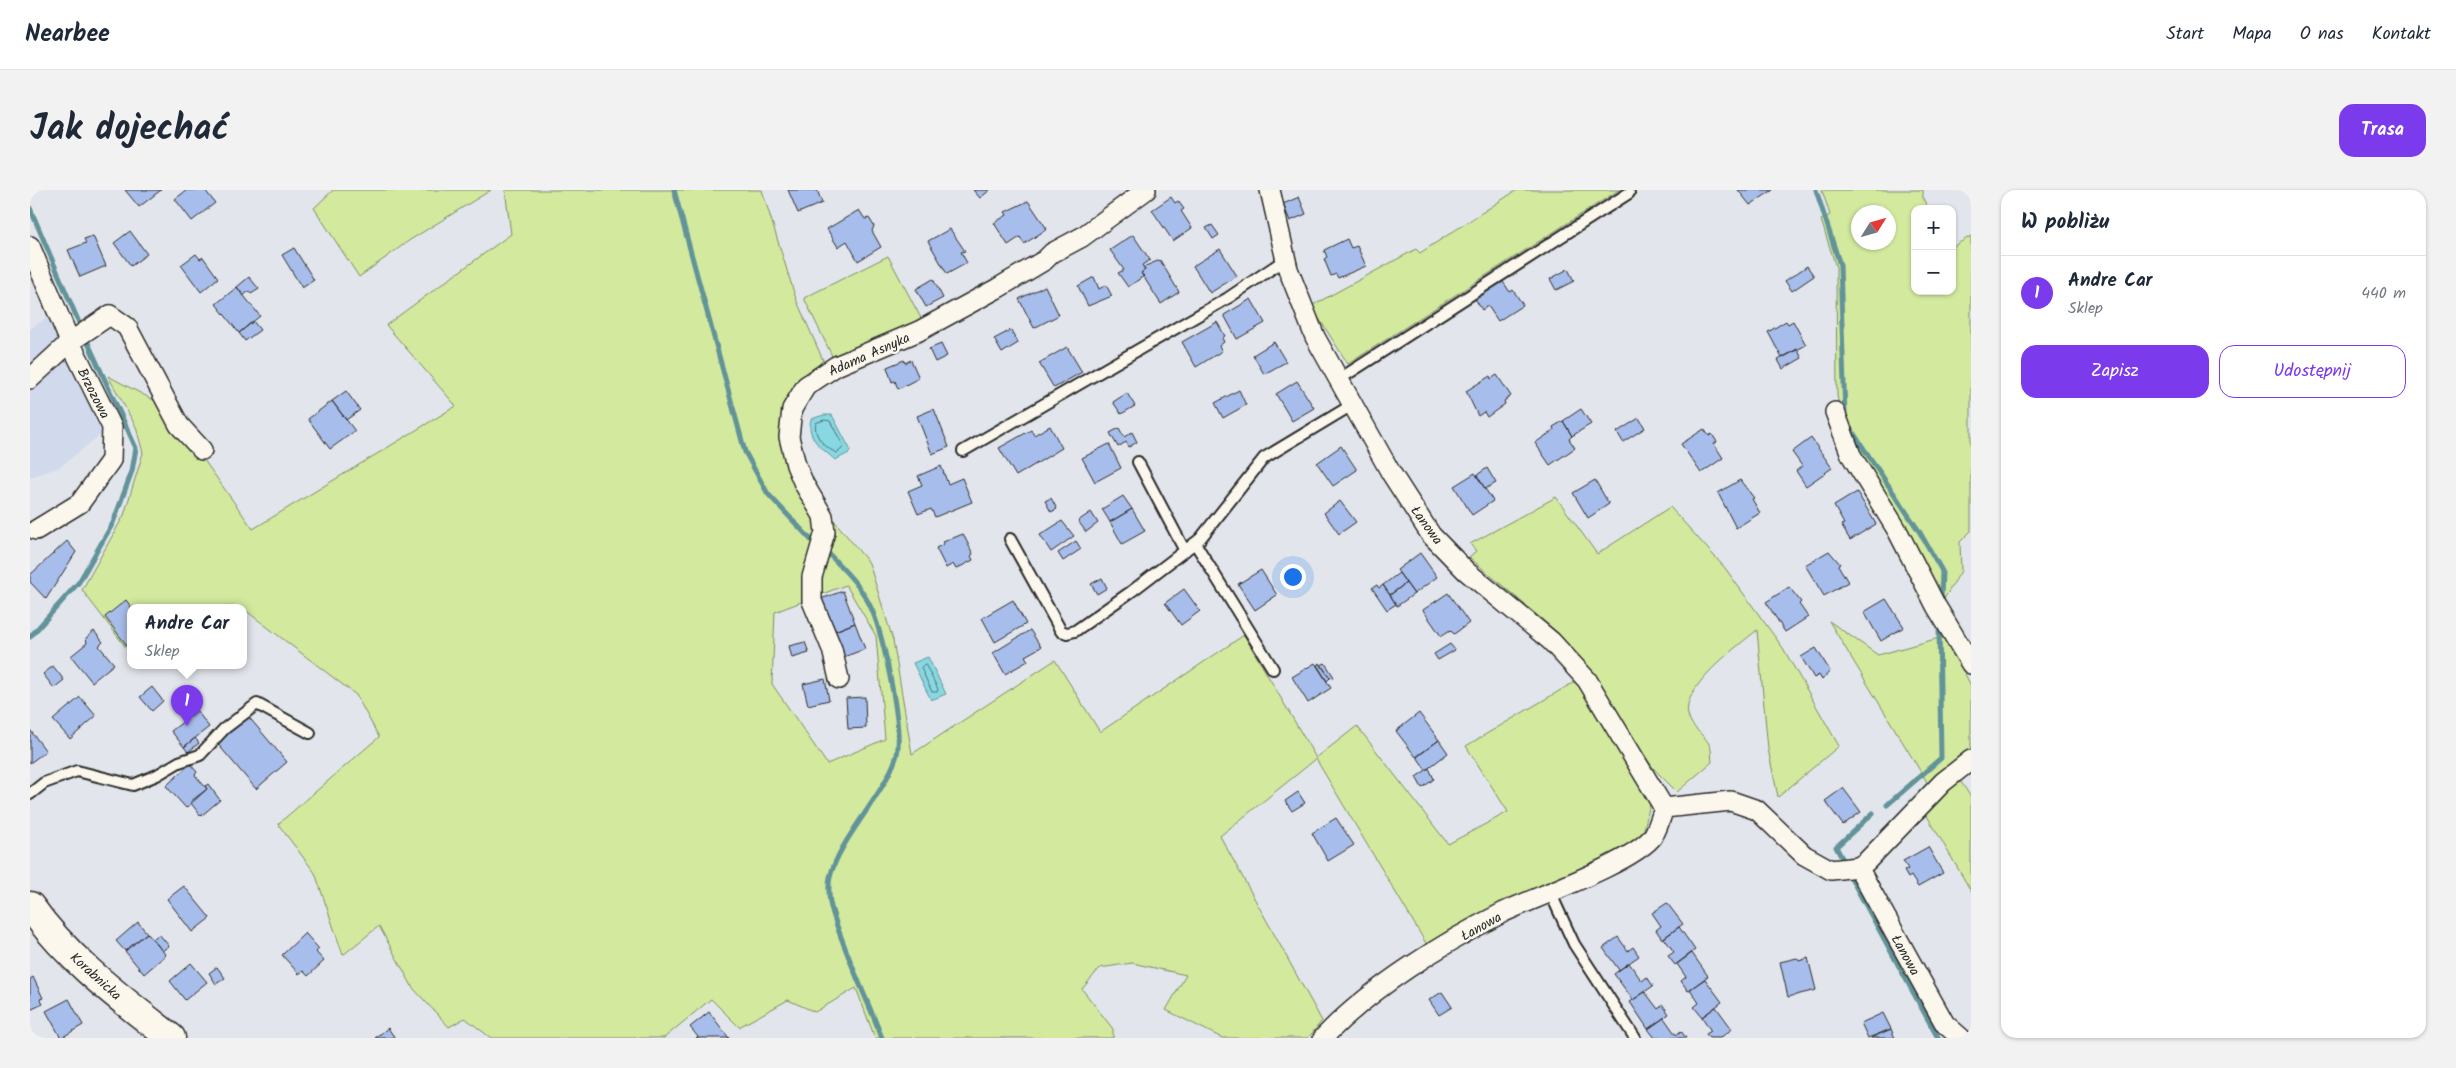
<!DOCTYPE html>
<html lang="pl">
<meta charset="utf-8">
<style>
:root{--surface:#fff;--page:#f2f2f3;--text:#1f2937;--muted:#747a83;--line:#e0e1e3;--accent:#7c3aed}
body{margin:0;font-family:Kalam,sans-serif;background:var(--page);color:var(--text)}
.controls{position:absolute;right:15px;top:15px;display:grid;overflow:hidden;border-radius:10px;box-shadow:0 1px 4px #0004}
.controls button{width:45px;height:45px;display:grid;place-items:center;padding:0;border:0;border-bottom:1px solid var(--line);background:var(--surface);color:var(--text);font:25px sans-serif}
.compass{position:absolute;left:1821px;top:15px;width:45px;height:45px;border-radius:50%;background:var(--surface);box-shadow:0 1px 4px #0004;rotate:53deg}
.you{position:absolute;left:1262px;top:386px;width:18px;height:18px;margin:-12px;border:4px solid #fff;border-radius:50%;background:#1a73e8;box-shadow:0 0 0 8px #1a73e833}
.badge{display:grid;place-items:center;width:32px;height:32px;border-radius:50%;background:var(--accent);color:#fff;font-size:16px;font-weight:700}
.pin{position:absolute;translate:-50% -41px;filter:drop-shadow(0 1px 2px #0008)}
.pin::after{content:'';position:absolute;top:26px;width:18px;height:15px;background:inherit;clip-path:polygon(0 0,100% 0,50% 100%)}
.popup{position:absolute;left:97px;top:414px;width:120px;height:65px;box-sizing:border-box;display:grid;place-content:center;border-radius:10px;background:var(--surface);filter:drop-shadow(0 1px 4px #0005);font-size:16px;white-space:nowrap;color:var(--muted)}
.popup b{font-size:19px;color:var(--text)}
.popup::after{content:'';position:absolute;left:50%;top:100%;margin-left:-10px;border:10px solid transparent;border-top-color:var(--surface)}
.list{margin:0;padding:0;list-style:none}
h2{display:flex;justify-content:space-between;align-items:center;height:65px;margin:0;padding:0 20px;font-size:21px}
h2 small{font-size:16px;font-weight:400;color:var(--muted)}
.list li{display:grid;grid-template-columns:32px 1fr auto;gap:15px;align-items:center;box-sizing:border-box;height:75px;padding:0 20px;border-top:1px solid var(--line)}
.list b{display:block;font-size:19px;white-space:nowrap}
.list p{margin:0;font-size:16px;white-space:nowrap;color:var(--muted)}
.list em{font-size:16px;font-style:normal;color:var(--muted)}
.actions{display:flex;gap:10px;padding:15px 20px}
.actions a{flex:1;padding:11px 0;border:1px solid var(--accent);border-radius:15px;text-align:center;font-size:18px;color:var(--accent)}
.actions .main{background:var(--accent);color:#fff}
.map{position:relative;flex:none;width:1941px;height:848px;overflow:hidden;border-radius:15px}
header{display:flex;align-items:center;gap:30px;box-sizing:border-box;height:70px;padding:0 25px;background:var(--surface);border-bottom:1px solid var(--line)}
header strong{font-size:24px}
nav{display:flex;gap:28px;margin-inline-start:auto;font-size:18px}
.intro{display:flex;align-items:center;justify-content:space-between;box-sizing:border-box;height:120px;padding:0 30px}
h1{margin:0;font-size:35px}
.button{padding:12px 22px;border-radius:15px;background:var(--accent);color:#fff;font-size:18px;font-weight:700}
main{display:flex;gap:30px;padding:0 30px}
aside{flex:1;background:var(--surface);border-radius:15px;box-shadow:0 1px 4px #0004}
.map>svg:first-child{display:block}
.built{fill:#d0daec}
.green{fill:#d2e99e;stroke:#7e8a64;fill-rule:evenodd}
.water{fill:#87d8e2;stroke:#629399}
.lines{fill:none;stroke-linecap:round;stroke-linejoin:round}
.shore{stroke:#507074;stroke-width:1}
.stream{stroke:#629399;stroke-width:5}
.building{fill:#a7bdeb;stroke:#2b2b2b}
.lane-casing{stroke:#2b2b2b;stroke-width:14}
.street-casing{stroke:#2b2b2b;stroke-width:22}
.secondary-casing{stroke:#2b2b2b;stroke-width:31}
.lane{stroke:#fbf7ec;stroke-width:10}
.street{stroke:#fbf7ec;stroke-width:19}
.secondary{stroke:#fbf7ec;stroke-width:28}
.labels{text-anchor:middle;stroke-width:5;stroke-linejoin:round;paint-order:stroke}
.street-label{font-size:14px;fill:#2b2b2b;stroke:#fbf7ec}
</style>
<header>
<strong>Nearbee</strong>
<nav><a>Start</a><a>Mapa</a><a>O nas</a><a>Kontakt</a></nav>
</header>
<div class="intro"><h1>Jak dojechać</h1><a class="button">Trasa</a></div>
<main>
<div class="map">
<svg width="1941" height="848" viewBox="0 0 1941 848">
<rect width="100%" height="100%" fill="#e2e6ec"/>
<filter id="ink" filterUnits="userSpaceOnUse"><feTurbulence type="fractalNoise" baseFrequency=".02" numOctaves="2"/><feDisplacementMap in="SourceGraphic" scale="10" xChannelSelector="R" yChannelSelector="G"/><feConvolveMatrix kernelMatrix="1 2 1 2 8 2 1 2 1" color-interpolation-filters="sRGB"/></filter>
<g filter="url(#ink)">
<path class="built" d="M 18,127 L 79,238 L 30,277 L 0,287 L 0,139 Z"/>
<path class="green" d="M 303,0 L 461,0 L 380,50 L 329,87 L 284,18 Z
M 475,0 L 732,0 L 766,109 L 793,170 L 773,191 L 757,217 L 784,306 L 839,373 L 863,450 L 882,564 L 1025,470 L 1070,542 L 1214,445 L 1286,568 L 1327,536 L 1418,654 L 1478,622 L 1436,556 L 1546,491 L 1620,614 L 1613,643 L 1593,661 L 1447,727 L 1397,755 L 1286,569 L 1190,646 L 1292,831 L 1278,848 L 1192,848 L 1136,820 L 1156,785 L 1102,773 L 1070,778 L 1052,799 L 1083,839 L 1083,848 L 845,848 L 826,798 L 785,822 L 758,810 L 709,837 L 681,809 L 634,848 L 461,848 L 435,828 L 419,837 L 383,798 L 349,736 L 313,765 L 285,683 L 248,634 L 349,547 L 326,505 L 215,420 L 213,421 L 213,417 L 101,417 L 101,464 L 52,400 L 94,325 L 113,263 L 106,237 L 78,186 L 131,214 L 145,237 L 174,270 L 223,339 L 426,216 L 356,135 L 481,44 ZM 816,395 L 846,446 L 855,549 L 797,574 L 742,494 L 745,422 Z
M 1487,0 L 1589,0 L 1318,174 L 1281,116 L 1386,59 L 1390,63 Z
M 1792,0 L 1893,0 L 1893,8 L 1898,19 L 1885,19 L 1885,101 L 1922,101 L 1922,57 L 1941,46 L 1941,341 L 1930,352 L 1931,381 L 1911,414 L 1815,240 L 1807,206 L 1806,77 L 1791,30 L 1800,25 ZM 1828,22 L 1858,22 L 1858,52 L 1828,52 Z
M 858,66 L 892,130 L 804,170 L 774,108 Z
M 1526,307 L 1567,364 L 1640,317 L 1695,378 L 1753,458 L 1809,556 L 1748,607 L 1738,559 L 1727,440 C 1708,456 1651,497 1658,525 C 1662,540 1675,544 1680,556 C 1682,560 1681,567 1682,572 L 1647,602 L 1624,579 L 1581,517 L 1558,478 L 1528,443 L 1439,367 L 1446,361 L 1440,354 Z
M 1799,431 L 1848,465 L 1916,446 L 1941,496 L 1941,562 L 1900,597 Z
M 1927,586 L 1941,607 L 1941,701 L 1893,619 Z"/>
<path class="water" d="M 794,225 L 802,225 L 820,259 L 819,263 L 805,270 C 792,258 776,249 781,229 Z
M 898,467 L 916,504 L 901,510 L 883,473 Z"/>
<g class="lines">
<path class="shore" d="M 795,230 L 800,231 L 814,257 L 807,263 C 797,259 782,246 786,233 Z
M 895,474 L 908,499 L 907,502 L 902,502 L 891,478 Z"/>
<path class="stream" d="M 644,0 L 715,262 L 738,304 L 785,354
M 1786,0 L 1810,75 L 1815,226
M 0,18 L 50,135
M 1820,238 L 1889,341 L 1912,381 L 1911,409
M 798,363 C 814,380 833,398 842,420 C 853,446 875,543 866,568 C 852,608 810,648 800,687 C 798,695 799,710 801,717 C 813,760 836,806 852,848
M 0,447 L 49,392 L 83,333 L 102,281 L 106,258 L 58,153
M 1857,615 L 1911,568 L 1909,435
M 1813,670 L 1806,657 L 1843,623
M 1821,688 L 1908,848"/>
</g>
<path class="building" d="M 95,0 L 131,0 L 109,17 Z
M 157,0 L 175,0 L 185,13 L 162,31 L 145,9 Z
M 758,0 L 787,0 L 792,13 L 768,23 Z
M 943,0 L 960,0 L 950,8 Z
M 1708,0 L 1743,0 L 1720,15 Z
M 1141,7 L 1145,13 L 1148,11 L 1154,19 L 1151,21 L 1162,38 L 1143,51 L 1122,20 Z
M 1269,7 L 1276,24 L 1260,31 L 1253,14 Z
M 998,11 L 1017,39 L 994,54 L 990,47 L 978,55 L 964,33 L 977,25 L 975,22 Z
M 829,20 L 835,29 L 839,28 L 844,36 L 842,41 L 851,57 L 828,71 L 817,51 L 808,57 L 797,39 Z
M 1182,35 L 1189,45 L 1183,49 L 1176,38 Z
M 920,39 L 935,61 L 931,62 L 937,73 L 917,84 L 898,51 Z
M 100,41 L 117,64 L 101,76 L 84,53 Z
M 1103,45 L 1120,70 L 1112,75 L 1115,80 L 1111,83 L 1114,86 L 1098,97 L 1088,83 L 1094,80 L 1080,60 Z
M 63,46 L 76,76 L 50,87 L 38,60 L 56,53 L 54,49 Z
M 1317,49 L 1321,58 L 1327,56 L 1336,76 L 1308,88 L 1306,84 L 1301,86 L 1294,69 L 1297,67 L 1294,60 Z
M 264,58 L 284,90 L 272,98 L 252,65 Z
M 1190,59 L 1207,86 L 1180,103 L 1163,76 Z
M 166,64 L 170,69 L 173,67 L 188,88 L 171,102 L 151,75 Z
M 1130,70 L 1149,102 L 1131,114 L 1111,83 L 1115,80 L 1113,77 Z
M 1777,76 L 1784,86 L 1762,101 L 1755,91 Z
M 1538,79 L 1544,91 L 1526,100 L 1520,89 Z
M 219,87 L 229,99 L 221,104 L 219,101 L 213,106 L 207,97 Z
M 1064,87 L 1069,99 L 1076,95 L 1082,106 L 1058,116 L 1048,96 Z
M 903,89 L 913,108 L 896,117 L 886,99 Z
M 1471,89 L 1480,102 L 1483,100 L 1493,115 L 1468,131 L 1458,116 L 1452,120 L 1444,107 Z
M 1015,96 L 1029,125 L 1004,138 L 989,109 Z
M 207,97 L 230,126 L 209,143 L 186,114 Z
M 1221,109 L 1235,133 L 1207,149 L 1194,125 Z
M 223,131 L 230,140 L 215,151 L 209,143 Z
M 1756,131 L 1758,134 L 1763,131 L 1776,155 L 1752,168 L 1738,142 Z
M 1187,132 L 1195,146 L 1192,148 L 1194,152 L 1189,156 L 1192,161 L 1166,177 L 1152,152 Z
M 981,140 L 988,153 L 972,163 L 964,149 Z
M 1244,152 L 1256,172 L 1234,184 L 1223,165 Z
M 911,154 L 917,166 L 905,172 L 899,159 Z
M 1037,157 L 1052,182 L 1024,198 L 1009,173 Z
M 1767,159 L 1772,168 L 1753,179 L 1748,170 Z
M 874,170 L 875,173 L 881,170 L 889,188 L 868,199 L 865,191 L 862,192 L 857,177 Z
M 1467,185 L 1481,206 L 1474,211 L 1475,214 L 1457,227 L 1454,222 L 1448,226 L 1436,201 L 1460,186 L 1461,189 Z
M 1267,191 L 1284,218 L 1262,231 L 1246,204 Z
M 1209,200 L 1216,215 L 1193,228 L 1185,213 Z
M 316,201 L 330,220 L 316,230 L 302,211 Z
M 1097,203 L 1105,216 L 1091,224 L 1083,212 Z
M 302,211 L 325,241 L 300,259 L 278,229 Z
M 904,219 L 919,257 L 902,264 L 887,226 Z
M 1551,219 L 1561,234 L 1542,246 L 1533,231 Z
M 1609,228 L 1615,238 L 1593,252 L 1587,242 Z
M 1533,231 L 1542,246 L 1539,249 L 1545,258 L 1520,275 L 1505,253 L 1524,240 L 1523,237 Z
M 1020,236 L 1032,258 L 986,286 L 969,258 L 1001,240 L 1004,245 Z
M 1089,238 L 1094,247 L 1102,242 L 1107,252 L 1099,257 L 1096,252 L 1088,257 L 1080,243 Z
M 1674,239 L 1679,246 L 1682,244 L 1687,252 L 1684,254 L 1693,268 L 1671,283 L 1651,254 Z
M 1781,248 L 1802,278 L 1776,296 L 1766,281 L 1772,276 L 1762,262 Z
M 1079,254 L 1091,278 L 1065,292 L 1052,268 Z
M 1311,256 L 1327,280 L 1303,296 L 1287,273 Z
M 911,276 L 918,294 L 932,288 L 942,312 L 905,327 L 901,319 L 888,324 L 878,301 L 892,295 L 888,286 Z
M 1457,278 L 1466,293 L 1455,299 L 1447,285 Z
M 1445,283 L 1463,311 L 1442,325 L 1424,296 Z
M 1565,290 L 1579,314 L 1558,328 L 1543,303 Z
M 1710,290 L 1724,308 L 1722,309 L 1730,323 L 1706,338 L 1688,303 Z
M 1827,302 L 1846,334 L 1820,350 L 1811,335 L 1814,334 L 1804,316 Z
M 1093,306 L 1102,319 L 1080,332 L 1072,319 Z
M 1021,308 L 1027,319 L 1021,322 L 1015,311 Z
M 1310,311 L 1326,332 L 1309,344 L 1294,323 Z
M 1102,319 L 1115,341 L 1092,354 L 1080,332 Z
M 1061,322 L 1068,333 L 1056,342 L 1048,331 Z
M 1032,331 L 1044,346 L 1021,362 L 1010,345 Z
M 933,344 L 943,364 L 941,366 L 943,370 L 926,379 L 923,374 L 916,378 L 906,358 L 914,354 L 913,352 Z
M 37,351 L 46,362 L 16,409 L 0,392 L 0,385 Z
M 1046,351 L 1051,359 L 1033,371 L 1028,363 Z
M 1799,361 L 1810,374 L 1808,375 L 1818,392 L 1794,406 L 1775,375 Z
M 1390,363 L 1407,387 L 1384,404 L 1367,380 Z
M 1231,380 L 1247,405 L 1225,420 L 1208,394 Z
M 1369,383 L 1376,393 L 1360,405 L 1353,395 Z
M 1072,388 L 1077,398 L 1067,404 L 1061,394 Z
M 1376,393 L 1384,404 L 1367,416 L 1360,405 Z
M 1347,395 L 1349,398 L 1353,395 L 1366,414 L 1357,420 L 1342,398 Z
M 1759,397 L 1771,412 L 1769,414 L 1778,427 L 1755,442 L 1736,412 Z
M 1154,399 L 1170,421 L 1151,435 L 1135,413 Z
M 813,401 L 825,433 L 800,443 L 788,410 Z
M 1418,403 L 1439,433 L 1424,444 L 1420,440 L 1411,446 L 1393,420 Z
M 1856,409 L 1874,437 L 1851,451 L 1834,422 Z
M 96,410 L 101,417 L 101,461 L 75,427 Z
M 983,410 L 996,434 L 965,452 L 952,428 Z
M 825,433 L 835,459 L 811,468 L 802,442 Z
M 1000,440 L 1011,457 L 995,466 L 998,471 L 975,484 L 963,463 Z
M 64,441 L 73,452 L 69,456 L 84,474 L 62,492 L 41,466 L 57,453 L 56,448 Z
M 775,452 L 779,463 L 762,468 L 759,456 Z
M 1420,454 L 1425,460 L 1408,470 L 1404,464 Z
M 1786,458 L 1800,481 L 1792,490 L 1789,485 L 1784,488 L 1771,467 Z
M 1285,473 L 1301,498 L 1278,513 L 1262,487 Z
M 1290,473 L 1300,488 L 1297,491 L 1287,475 Z
M 1295,473 L 1304,487 L 1300,488 L 1291,475 Z
M 23,476 L 34,490 L 24,498 L 13,484 Z
M 795,489 L 799,510 L 778,515 L 773,494 Z
M 122,497 L 133,511 L 122,521 L 110,507 Z
M 50,507 L 66,526 L 40,549 L 23,530 Z
M 835,507 L 836,538 L 818,539 L 816,508 Z
M 167,521 L 179,537 L 154,557 L 141,541 Z
M 1389,523 L 1409,550 L 1386,567 L 1366,541 Z
M 217,525 L 257,572 L 226,599 L 186,552 Z
M 0,540 L 16,561 L 0,573 Z
M 165,548 L 169,553 L 158,562 L 154,557 Z
M 1409,550 L 1418,563 L 1396,580 L 1387,567 Z
M 160,574 L 167,582 L 165,585 L 177,599 L 156,618 L 136,596 Z
M 1399,578 L 1404,589 L 1392,598 L 1386,587 Z
M 178,594 L 190,610 L 171,626 L 160,612 L 177,599 L 175,596 Z
M 1813,598 L 1831,622 L 1813,635 L 1795,611 Z
M 1268,602 L 1275,613 L 1262,621 L 1255,611 Z
M 1306,628 L 1324,655 L 1298,671 L 1282,643 Z
M 1898,657 L 1913,683 L 1888,697 L 1881,686 L 1878,688 L 1874,681 L 1878,679 L 1873,671 Z
M 154,696 L 180,728 L 162,742 L 137,709 Z
M 1637,713 L 1653,734 L 1632,749 L 1626,740 L 1631,736 L 1622,723 Z
M 108,732 L 117,743 L 95,761 L 86,751 Z
M 1649,737 L 1665,760 L 1645,775 L 1638,766 L 1644,762 L 1634,748 Z
M 117,743 L 136,765 L 114,784 L 95,761 Z
M 275,743 L 289,759 L 286,762 L 294,771 L 278,786 L 273,781 L 269,784 L 252,765 Z
M 129,744 L 139,756 L 132,761 L 123,749 Z
M 1588,747 L 1598,761 L 1603,757 L 1609,766 L 1589,780 L 1573,758 Z
M 1662,763 L 1678,786 L 1658,801 L 1651,791 L 1656,787 L 1647,774 Z
M 1767,768 L 1769,771 L 1778,768 L 1786,800 L 1758,807 L 1750,772 Z
M 161,773 L 177,792 L 155,810 L 140,791 Z
M 1599,773 L 1612,791 L 1617,787 L 1623,796 L 1603,810 L 1584,784 Z
M 187,777 L 195,788 L 186,794 L 179,783 Z
M 3,787 L 13,808 L 10,809 L 13,814 L 0,820 L 0,789 Z
M 1675,789 L 1692,812 L 1672,827 L 1664,817 L 1669,813 L 1660,799 Z
M 1412,802 L 1422,817 L 1409,825 L 1399,810 Z
M 1615,802 L 1628,819 L 1633,815 L 1639,824 L 1618,839 L 1600,812 Z
M 39,809 L 53,835 L 31,848 L 16,821 Z
M 1686,817 L 1702,839 L 1690,848 L 1679,848 L 1676,844 L 1681,841 L 1672,827 Z
M 679,822 L 699,848 L 666,848 L 668,847 L 660,837 Z
M 1853,823 L 1861,839 L 1838,848 L 1831,833 Z
M 1634,828 L 1646,845 L 1651,841 L 1656,848 L 1625,848 L 1618,839 Z
M 358,838 L 365,848 L 345,848 Z
M 1861,839 L 1865,848 L 1841,848 Z"/>
<g class="lines">
<g class="lane-casing">
<path id="lane" d="M 1308,190 L 1599,3
M 933,261 L 1198,108 L 1256,69
M 1108,272 L 1155,361
M 980,349 L 1031,441 L 1037,443 L 1045,441 L 1102,401 L 1170,349 L 1234,268 L 1322,215
M 1165,353 L 1243,479
M 0,604 L 14,593 L 47,581 L 103,595 L 127,585 L 149,572 L 170,565 L 194,539 L 227,514 L 280,543
M 1520,702 L 1544,754 L 1605,848"/>
</g>
<g class="street-casing">
<path id="street" d="M 1240,0 L 1258,79 L 1285,147 L 1361,283 L 1401,345 L 1436,381 L 1521,451 L 1557,490 L 1634,618
M 0,56 L 40,152 L 80,125 L 97,137 L 149,235 L 172,260
M 0,189 L 40,152 L 82,237 L 81,270 L 50,313 L 6,340
M 1805,222 L 1821,265 L 1867,340 L 1906,416 L 1941,474
M 809,489 L 802,459 L 782,411 L 782,387 L 795,342 L 793,326 L 774,294 L 766,275 L 759,247 L 762,219 L 776,196 L 806,176 L 889,141 L 968,98 L 1015,70 L 1022,63 L 1052,47 L 1116,0
M 1634,618 L 1701,611 L 1727,620 L 1774,665 L 1801,680 L 1828,677 L 1915,834 L 1931,848
M 1828,677 L 1836,672 L 1913,592 L 1941,570
M 1293,848 C 1340,798 1413,753 1474,722 C 1506,707 1606,671 1623,646 C 1628,638 1631,627 1634,618"/>
</g>
<g class="secondary-casing">
<path id="secondary" d="M 0,716 C 38,770 90,808 141,848"/>
</g>
<use href="#lane" class="lane"/>
<use href="#street" class="street"/>
<use href="#secondary" class="secondary"/>
</g>
</g>
<g class="labels">
<g class="street-label">
<text transform="translate(839 164) rotate(-24)" y="5">Adama Asnyka</text>
<text transform="translate(64 203) rotate(63)" y="5">Brzozowa</text>
<text transform="translate(1397 335) rotate(54)" y="5">Łanowa</text>
<text transform="translate(1451 736) rotate(-29)" y="5">Łanowa</text>
<text transform="translate(1876 765) rotate(61)" y="5">Łanowa</text>
<text transform="translate(66 786) rotate(42)" y="5">Korabnicka</text>
</g>
</g>
</svg>
<div class="controls">
<button>+</button>
<button>−</button>
</div>
<svg class="compass" viewBox="-18 -18 36 36"><path d="M0-13l5 13h-10z" fill="#e53935"/><path d="M0 13l5-13h-10z" fill="#747a83"/></svg>
<div class="you"></div>
<div class="pin badge" style="left:157px;top:536px">1</div>
<div class="popup"><b>Andre Car</b>Sklep</div>
</div>
<aside>
<h2>W pobliżu<small></small></h2>
<ul class="list">
<li><span class="badge">1</span><div><b>Andre Car</b><p>Sklep</p></div><em>440 m</em></li>
</ul>
<div class="actions"><a class="main">Zapisz</a><a>Udostępnij</a></div>
</aside>
</main>
